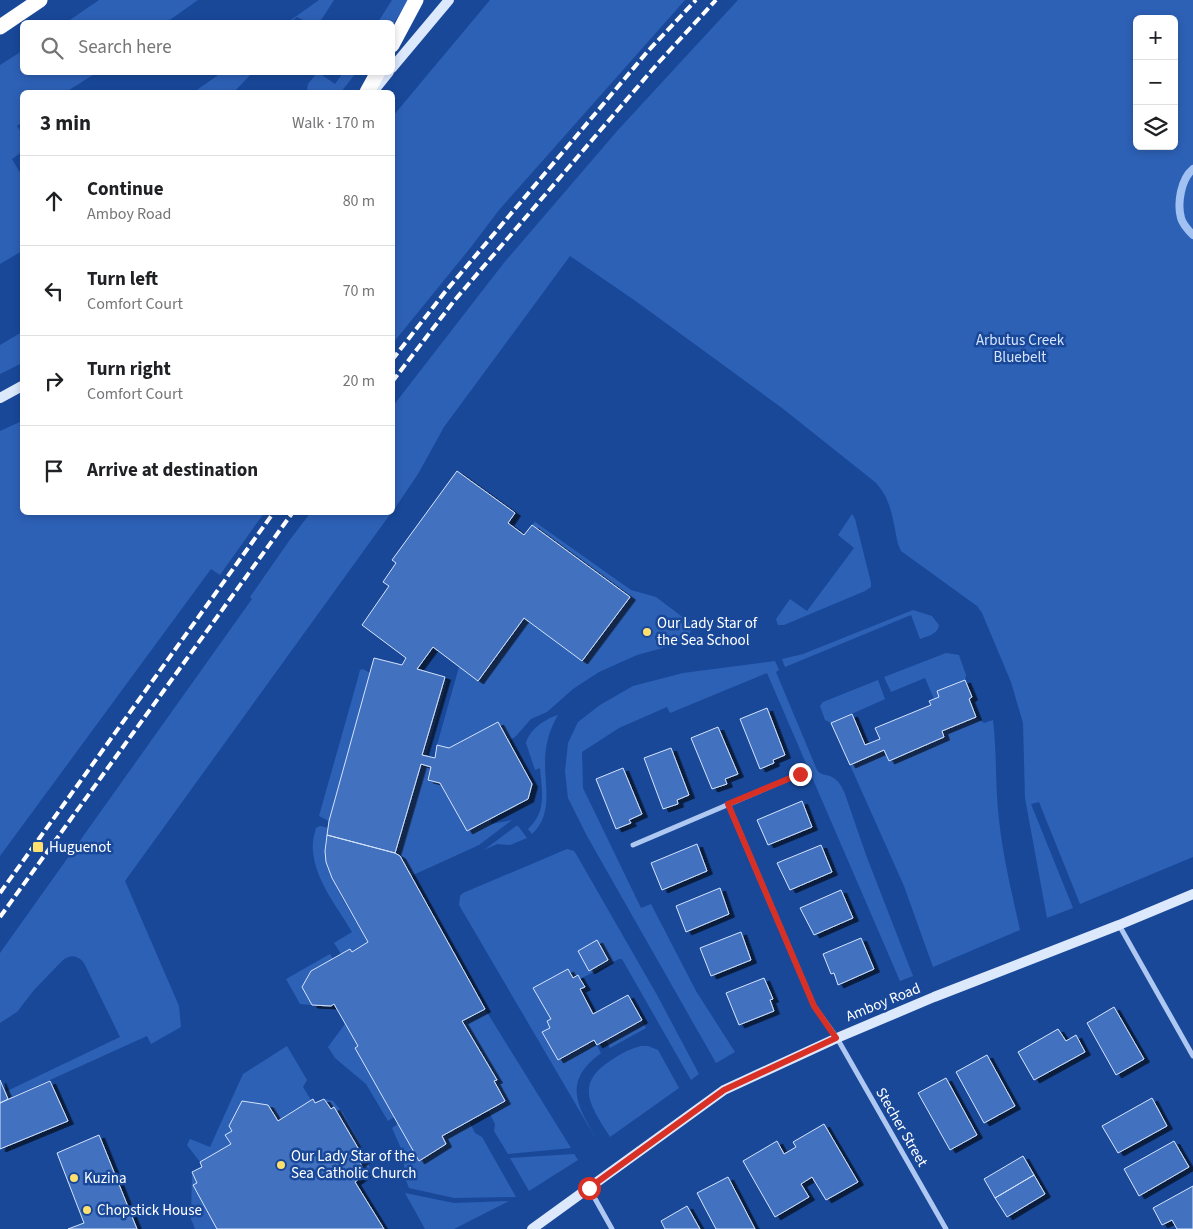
<!DOCTYPE html>
<meta charset="utf-8">
<style>
:root{--surface:#fff;--page:#f2f2f2;--text:#202124;--muted:#757577;--line:#e0e0e0}
body{margin:0;font-family:"Source Sans 3",sans-serif;background:var(--page);color:var(--text)}
.controls{position:absolute;right:15px;top:15px;display:grid;overflow:hidden;border-radius:8px;box-shadow:0 2px 8px #0003}
.controls button{width:45px;height:45px;display:grid;place-items:center;padding:0;border:0;border-bottom:1px solid var(--line);background:var(--surface);color:var(--text);font:25px sans-serif}
.stop{position:absolute;width:15px;height:15px;margin:-11px;border:4px solid #d93025;border-radius:50%;background:#fff}
.stop.end{background:#d93025;border-color:#fff;box-shadow:0 1px 5px #0008}
.list{margin:0;padding:0;list-style:none}
h2{display:flex;justify-content:space-between;align-items:center;height:65px;margin:0;padding:0 20px;font-size:21px}
h2 small{font-size:16px;font-weight:400;color:var(--muted)}
.list li{display:grid;grid-template-columns:32px 1fr auto;gap:15px;align-items:center;box-sizing:border-box;height:90px;padding:0 20px;border-top:1px solid var(--line)}
.list b{display:block;font-size:19px;white-space:nowrap}
.list p{margin:0;font-size:16px;white-space:nowrap;color:var(--muted)}
.list em{font-size:16px;font-style:normal;color:var(--muted)}
.icon{flex:none;width:28px;height:28px;fill:none;stroke:currentColor;stroke-width:2;stroke-linecap:round;stroke-linejoin:round}
.map{position:relative;flex:none;width:1193px;height:1229px;overflow:hidden}
.search{position:absolute;background:var(--surface);box-shadow:0 2px 8px #0003;left:20px;top:20px;width:375px;height:55px;display:flex;align-items:center;gap:12px;box-sizing:border-box;padding:0 18px;border-radius:8px;color:var(--muted);font-size:19px}
.panel{position:absolute;background:var(--surface);box-shadow:0 2px 8px #0003;left:20px;top:90px;width:375px;height:425px;border-radius:8px}
.map>svg:first-child{display:block}
.green{fill:#2d61b6;fill-rule:evenodd}
.lines{fill:none;stroke-linecap:round;stroke-linejoin:round}
.stream{stroke:#a1c1f3;stroke-width:8}
.building{fill:#4271c0;stroke:#d5e4fc;filter:url(#shadow)}
.minor{stroke:#aec8f1;stroke-width:5}
.secondary{stroke:#dce8fc;stroke-width:10}
.motorway{stroke:#fff;stroke-width:15}
.rail{stroke:#fff;stroke-width:4;stroke-dasharray:9 4;stroke-linecap:butt}
.route{stroke:#d93025;stroke-width:6}
.poi-dot{fill:#ffdf6e;stroke:#194899;stroke-width:2}
.labels{text-anchor:middle;stroke-width:5;stroke-linejoin:round;paint-order:stroke}
.park-label{font-size:15px;fill:#d5e4fc;stroke:#194899}
.poi-label{font-size:15px;fill:#fff;stroke:#194899;text-anchor:start}
.street-label{font-size:15px;fill:#fff;stroke:#194899}
</style>
<div class="map">
<svg width="1193" height="1229" viewBox="0 0 1193 1229">
<defs>
<filter id="shadow"><feDropShadow dx="5.5" dy="3" stdDeviation="0" flood-color="#0009"/></filter>
</defs>
<rect width="100%" height="100%" fill="#194899"/>
<path class="green" d="M 99,0 L 198,0 L 167,22 L 67,22 Z
M 319,0 L 334,0 L 320,22 L 307,22 L 297,17 L 291,22 L 288,22 Z
M 392,0 L 410,0 L 393,24 L 378,22 Z
M 490,0 L 685,0 L 499,210 L 471,247 L 393,343 L 393,116 Z
M 738,0 L 1193,0 L 1193,857 L 1080,904 L 1039,802 L 1031,804 L 1073,908 L 1047,918 L 1025,798 L 1023,723 L 1011,682 L 982,613 L 977,606 L 901,551 L 898,544 C 893,522 892,499 875,482 L 782,408 L 637,302 L 570,256 L 444,427 L 418,474 L 393,511 L 393,406 L 503,264 L 618,130 ZM 1137,19 L 1174,19 L 1174,146 L 1137,146 Z
M 22,51 L 22,72 L 96,73 L 66,92 L 22,92 L 22,122 L 17,126 L 22,134 L 22,152 L 12,159 L 22,176 L 22,251 L 0,264 L 0,65 Z
M 221,73 L 252,73 L 234,92 L 194,92 Z
M 343,73 L 356,73 L 341,92 L 310,92 L 307,89 L 308,84 L 316,74 L 322,75 L 335,84 Z
M 22,332 L 22,363 L 0,374 L 0,345 Z
M 22,421 L 22,512 L 264,513 L 220,575 L 211,569 L 0,856 L 0,431 Z
M 311,512 L 391,513 L 125,881 L 179,1006 L 181,1027 L 151,1044 L 147,1036 L 8,1099 L 5,1092 L 120,1037 L 84,963 C 78,955 70,954 62,961 L 34,990 L 17,1012 L 0,1023 L 0,953 L 252,599 L 250,597 L 289,541 Z
M 852,514 L 855,519 L 871,583 L 871,587 L 865,591 L 784,625 L 778,625 L 776,619 L 790,599 L 807,611 L 854,548 L 838,535 Z
M 535,522 L 631,590 L 656,597 L 689,622 L 691,630 L 688,639 L 685,642 L 637,655 L 599,672 L 573,689 L 547,712 L 531,719 L 516,736 L 509,741 L 498,722 L 449,748 L 437,745 L 459,667 L 478,681 L 524,618 L 582,661 L 629,597 L 532,525 Z
M 913,610 L 932,616 L 939,625 C 938,634 928,636 920,639 L 911,615 L 785,667 L 782,659 L 803,654 Z
M 946,653 L 959,655 L 966,675 L 965,680 L 937,691 L 939,697 L 934,699 L 925,678 L 891,692 L 884,677 Z
M 775,661 L 779,670 L 776,672 L 817,770 C 821,776 826,774 832,777 C 839,781 842,787 845,794 L 866,855 L 913,976 L 900,981 L 767,673 L 670,713 L 667,707 L 619,728 L 582,752 L 583,788 L 641,908 L 651,904 L 696,991 L 735,1052 L 716,1063 L 587,836 L 568,798 L 565,771 L 568,743 L 578,722 L 600,705 L 633,686 L 683,673 Z
M 363,669 L 370,673 L 329,821 L 319,816 L 358,678 L 360,670 Z
M 444,680 L 447,681 L 426,756 L 422,755 Z
M 878,680 L 885,699 L 831,723 L 825,720 L 820,706 L 823,702 Z
M 558,715 C 549,730 545,746 545,763 C 545,788 553,814 532,834 L 528,829 C 547,812 542,791 540,768 L 535,770 L 526,743 C 530,729 545,719 558,715 Z
M 976,717 L 984,723 L 993,720 C 997,753 995,787 999,820 C 1003,857 1012,894 1020,930 L 933,967 L 904,886 L 850,765 L 884,750 L 889,761 L 944,737 L 942,731 Z
M 421,764 L 431,767 L 428,780 L 440,783 L 467,831 L 491,819 L 491,824 L 512,820 L 479,845 L 411,876 L 400,856 L 395,853 Z
M 320,826 L 329,828 C 327,836 324,843 325,851 C 327,879 354,917 368,942 L 352,952 L 341,954 L 334,943 L 352,932 C 338,908 315,880 313,851 C 312,843 314,835 316,828 Z
M 516,826 L 518,826 L 527,838 L 510,845 L 497,844 L 484,850 Z
M 567,849 L 574,851 L 576,854 L 657,995 L 699,1074 L 691,1080 L 622,959 L 619,959 L 580,979 L 578,975 L 573,978 L 568,969 L 534,988 L 551,1019 L 547,1022 L 550,1028 L 542,1033 L 558,1060 L 594,1040 L 601,1053 C 559,1084 580,1108 599,1144 L 459,905 L 460,896 L 463,893 Z
M 330,954 L 333,959 L 312,971 L 302,986 L 312,1005 L 300,1004 L 286,979 Z
M 485,1009 L 571,1148 L 508,1154 L 494,1131 L 495,1124 L 488,1110 L 505,1100 L 494,1081 L 496,1079 L 462,1021 Z
M 642,1020 L 646,1028 L 610,1048 L 606,1040 Z
M 345,1024 L 358,1046 L 355,1048 L 394,1117 L 388,1121 L 366,1084 L 335,1058 L 328,1047 Z
M 287,1046 L 307,1080 L 303,1087 L 311,1100 L 278,1121 L 268,1105 L 242,1101 L 229,1126 L 232,1131 L 225,1135 L 231,1144 L 200,1162 L 187,1145 L 190,1139 L 210,1147 L 243,1074 Z
M 641,1046 L 648,1046 L 658,1050 L 679,1088 L 610,1137 C 592,1108 573,1085 610,1061 C 620,1054 629,1049 641,1046 Z
M 324,1099 L 333,1101 L 343,1113 L 368,1158 L 370,1173 L 366,1174 L 360,1163 L 364,1160 L 334,1107 L 331,1109 Z
M 469,1121 L 475,1133 L 482,1137 L 516,1197 L 454,1198 L 409,1188 L 405,1178 L 403,1153 L 392,1128 L 398,1124 L 419,1161 L 446,1144 L 442,1136 Z
M 574,1154 L 578,1160 L 529,1191 L 510,1158 Z
M 192,1172 L 217,1229 L 195,1229 L 191,1219 Z
M 405,1193 L 454,1203 L 509,1201 L 454,1229 L 425,1229 Z"/>
<g class="lines">
<path class="stream" d="M 1193,169 C 1181,179 1177,203 1181,218 C 1183,225 1188,230 1193,235"/>
</g>
<path class="building" d="M 457,471 L 515,513 L 508,523 L 524,535 L 532,525 L 630,597 L 582,661 L 524,618 L 478,681 L 433,647 L 417,669 L 445,677 L 422,755 L 435,758 L 437,745 L 449,748 L 498,722 L 532,784 L 528,799 L 467,831 L 440,783 L 428,780 L 431,767 L 421,764 L 395,853 L 327,835 L 329,821 L 374,658 L 402,665 L 406,658 L 362,625 L 389,586 L 383,582 L 396,563 L 392,560 Z
M 965,680 L 972,697 L 969,699 L 976,717 L 942,731 L 944,737 L 889,761 L 884,750 L 850,765 L 831,723 L 852,714 L 865,745 L 880,739 L 875,728 L 931,705 L 929,701 L 939,697 L 937,691 Z
M 767,708 L 785,755 L 773,760 L 774,763 L 760,769 L 740,719 Z
M 718,727 L 738,774 L 725,779 L 727,784 L 712,789 L 691,738 Z
M 671,748 L 689,795 L 677,800 L 678,804 L 663,809 L 644,758 Z
M 623,768 L 642,814 L 629,820 L 631,823 L 616,829 L 596,779 Z
M 802,801 L 812,827 L 768,845 L 757,820 Z
M 327,835 L 395,853 L 400,856 L 485,1009 L 462,1021 L 497,1080 L 494,1081 L 505,1101 L 442,1136 L 446,1144 L 419,1161 L 355,1048 L 358,1046 L 334,1004 L 331,1006 L 312,1005 L 302,987 L 311,971 L 350,949 L 352,952 L 368,942 L 332,878 L 326,862 L 325,851 Z
M 697,844 L 707,871 L 662,890 L 651,863 Z
M 821,845 L 832,872 L 790,890 L 777,863 Z
M 720,888 L 729,914 L 686,932 L 676,906 Z
M 841,890 L 853,918 L 814,935 L 800,908 Z
M 741,932 L 751,960 L 711,976 L 700,948 Z
M 861,938 L 874,969 L 838,985 L 834,973 L 831,974 L 823,954 Z
M 597,940 L 608,960 L 589,971 L 578,951 Z
M 568,969 L 573,978 L 578,975 L 580,979 L 585,987 L 580,989 L 593,1014 L 628,995 L 642,1020 L 597,1045 L 594,1040 L 558,1060 L 542,1032 L 550,1028 L 547,1021 L 551,1019 L 533,988 Z
M 764,978 L 773,999 L 770,1000 L 774,1011 L 739,1025 L 726,993 Z
M 1114,1007 L 1144,1059 L 1116,1075 L 1087,1023 Z
M 1058,1029 L 1066,1041 L 1076,1035 L 1085,1052 L 1034,1080 L 1018,1052 Z
M 987,1055 L 1015,1106 L 984,1123 L 956,1072 Z
M 946,1078 L 977,1135 L 950,1150 L 918,1093 Z
M 0,1080 L 8,1099 L 0,1103 Z
M 50,1081 L 68,1121 L 0,1149 L 0,1103 Z
M 1152,1098 L 1167,1126 L 1118,1153 L 1102,1126 Z
M 313,1099 L 315,1103 L 324,1099 L 331,1109 L 334,1107 L 365,1160 L 360,1163 L 366,1174 L 355,1182 L 384,1229 L 217,1229 L 193,1185 L 197,1183 L 192,1172 L 202,1167 L 200,1162 L 231,1144 L 225,1135 L 232,1131 L 229,1126 L 242,1101 L 268,1105 L 278,1121 Z
M 824,1124 L 858,1182 L 826,1200 L 812,1177 L 801,1184 L 809,1197 L 775,1217 L 743,1161 L 777,1141 L 784,1154 L 796,1147 L 793,1142 Z
M 99,1135 L 137,1229 L 68,1229 L 84,1223 L 57,1153 Z
M 1174,1141 L 1189,1167 L 1139,1196 L 1124,1169 Z
M 1023,1156 L 1034,1175 L 995,1198 L 984,1179 Z
M 1034,1175 L 1045,1194 L 1007,1217 L 995,1198 Z
M 728,1177 L 755,1229 L 716,1229 L 697,1193 Z
M 1193,1186 L 1193,1229 L 1177,1229 L 1172,1220 L 1162,1225 L 1153,1208 Z
M 687,1206 L 700,1229 L 665,1229 L 661,1221 Z"/>
<g class="lines">
<path class="minor" d="M 728,804 L 814,1006 L 837,1038 L 946,1229
M 633,845 L 800,774
M 1119,925 L 1193,1056
M 589,1188 L 612,1229"/>
<path class="secondary" d="M 392,68 L 449,0
M 373,92 L 389,72
M 0,398 L 22,386
M 532,1229 L 724,1090 L 837,1038 L 934,997 L 1119,925 L 1193,894"/>
<path class="motorway" d="M 0,27 L 40,0
M 392,45 L 416,0
M 367,92 L 378,72"/>
<path class="rail" d="M 392,360 L 445,292 L 648,51 L 696,0
M 392,382 L 454,301 L 659,62 L 716,0
M 0,893 L 274,512
M 0,917 L 293,512"/>
</g>
<g class="lines">
<path class="route" d="M 589,1188 L 724,1090 L 836,1038 L 814,1006 L 728,804 L 800,774"/>
</g>
<g class="poi-dot">
<circle cx="647" cy="632" r="5"/>
<rect x="32" y="841" width="12" height="12" rx="2.5"/>
<circle cx="281" cy="1165" r="5"/>
<circle cx="74" cy="1178" r="5"/>
<circle cx="87" cy="1210" r="5"/>
</g>
<g class="labels">
<g class="park-label">
<text x="1020" y="345">Arbutus Creek<tspan x="1020" dy="17">Bluebelt</tspan></text>
</g>
<g class="poi-label">
<text x="657" y="628">Our Lady Star of<tspan x="657" dy="17">the Sea School</tspan></text>
<text x="49" y="852">Huguenot</text>
<text x="291" y="1161">Our Lady Star of the<tspan x="291" dy="17">Sea Catholic Church</tspan></text>
<text x="84" y="1183">Kuzina</text>
<text x="97" y="1215">Chopstick House</text>
</g>
<g class="street-label">
<text transform="translate(883 1002) rotate(-22)" y="5">Amboy Road</text>
<text transform="translate(902 1127) rotate(60)" y="5">Stecher Street</text>
</g>
</g>
</svg>
<div class="controls">
<button>+</button>
<button>−</button>
<button><svg class="icon" aria-label="layers" viewBox="0 0 24 24"><path d="M12 4l9 5-9 5-9-5zM3 14l9 5 9-5"/></svg></button>
</div>
<div class="stop" style="left:589px;top:1188px"></div>
<div class="stop end" style="left:800px;top:774px"></div>
<div class="search"><svg class="icon" aria-label="search" viewBox="0 0 24 24"><circle cx="10" cy="10" r="6"/><path d="M15 15l6 6"/></svg>Search here</div>
<section class="panel">
<h2>3 min<small>Walk · 170 m</small></h2>
<ul class="list">
<li><svg class="icon" aria-label="ahead" viewBox="0 0 24 24"><path d="M12 20V5M6 11l6-6 6 6"/></svg><div><b>Continue</b><p>Amboy Road</p></div><em>80 m</em></li>
<li><svg class="icon" aria-label="left" viewBox="0 0 24 24"><path d="M17 20v-9H6M10 6l-5 5 5 5"/></svg><div><b>Turn left</b><p>Comfort Court</p></div><em>70 m</em></li>
<li><svg class="icon" aria-label="right" viewBox="0 0 24 24"><path d="M7 20v-9h11M14 6l5 5-5 5"/></svg><div><b>Turn right</b><p>Comfort Court</p></div><em>20 m</em></li>
<li><svg class="icon" aria-label="arrive" viewBox="0 0 24 24"><path d="M6 21V4h12l-3 4 3 4H6"/></svg><div><b>Arrive at destination</b></div></li>
</ul>
</section>
</div>
